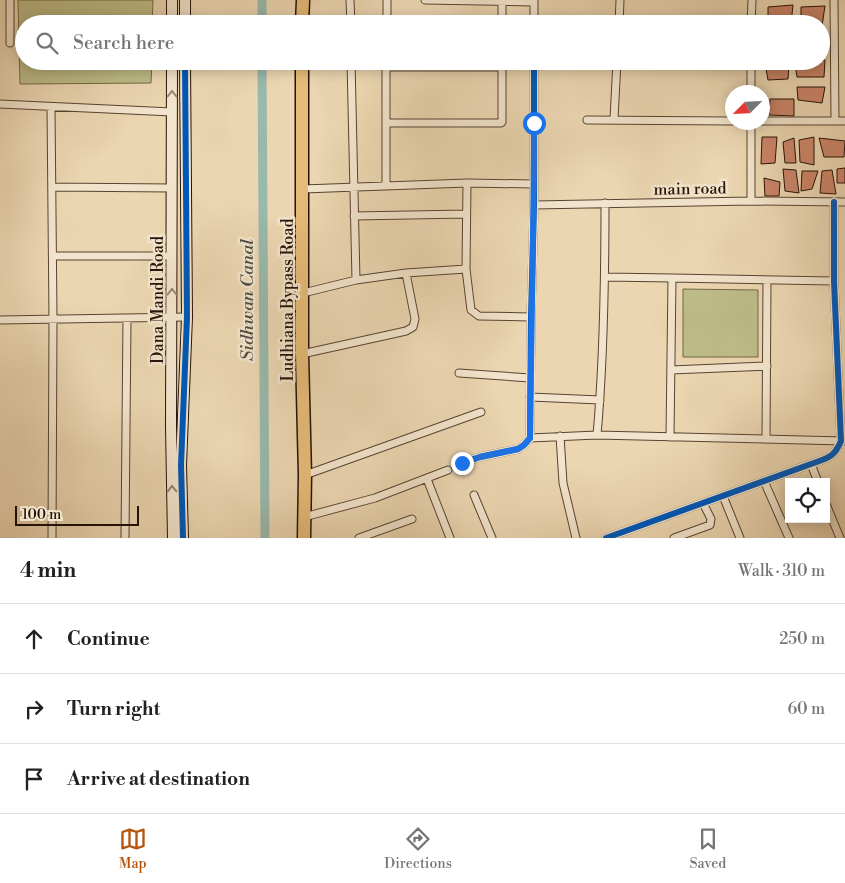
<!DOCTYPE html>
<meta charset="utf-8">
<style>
:root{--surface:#fff;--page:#f2f2f2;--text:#202124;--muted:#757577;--line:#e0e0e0;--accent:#b45309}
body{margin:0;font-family:"Libre Bodoni",serif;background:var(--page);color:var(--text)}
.controls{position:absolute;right:15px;bottom:15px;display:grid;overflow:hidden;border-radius:0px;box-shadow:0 2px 12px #0003}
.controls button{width:45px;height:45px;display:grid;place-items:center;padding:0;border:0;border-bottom:1px solid var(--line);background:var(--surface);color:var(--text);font:25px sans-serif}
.compass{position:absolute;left:725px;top:85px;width:45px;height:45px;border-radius:50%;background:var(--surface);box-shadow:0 2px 12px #0003;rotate:246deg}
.scale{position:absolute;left:15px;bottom:12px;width:124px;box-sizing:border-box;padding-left:5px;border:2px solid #271206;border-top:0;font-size:14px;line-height:18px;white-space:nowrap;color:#271206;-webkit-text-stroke:4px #f2e4cc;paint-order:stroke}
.stop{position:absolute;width:15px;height:15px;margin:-11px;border:4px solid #1a73e8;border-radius:50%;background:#fff}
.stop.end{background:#1a73e8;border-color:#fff;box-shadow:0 1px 5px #0008}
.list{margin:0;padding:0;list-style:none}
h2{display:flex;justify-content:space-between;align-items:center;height:65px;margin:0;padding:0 20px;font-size:21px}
h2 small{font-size:16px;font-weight:400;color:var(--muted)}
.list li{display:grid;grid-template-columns:32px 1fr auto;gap:15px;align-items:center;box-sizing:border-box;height:70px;padding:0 20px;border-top:1px solid var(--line)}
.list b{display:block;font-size:19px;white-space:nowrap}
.list em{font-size:16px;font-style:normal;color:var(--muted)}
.icon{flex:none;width:28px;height:28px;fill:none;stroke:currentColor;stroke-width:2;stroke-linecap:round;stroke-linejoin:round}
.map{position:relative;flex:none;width:845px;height:538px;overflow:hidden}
.search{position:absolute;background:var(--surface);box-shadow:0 2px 12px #0003;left:15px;right:15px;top:15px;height:55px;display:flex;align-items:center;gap:12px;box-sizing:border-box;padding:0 18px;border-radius:28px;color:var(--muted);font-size:19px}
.sheet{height:275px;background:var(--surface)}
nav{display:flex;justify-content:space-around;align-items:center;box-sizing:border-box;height:70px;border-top:1px solid var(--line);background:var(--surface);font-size:14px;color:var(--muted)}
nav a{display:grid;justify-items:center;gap:2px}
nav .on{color:var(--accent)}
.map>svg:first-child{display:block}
.green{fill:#bdbc88;stroke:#726747}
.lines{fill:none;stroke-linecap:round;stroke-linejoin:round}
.canal{stroke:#98b9ac;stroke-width:9}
.building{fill:#ca8468;stroke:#271206}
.street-casing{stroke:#584331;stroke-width:9}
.secondary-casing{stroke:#271206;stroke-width:12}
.highway-casing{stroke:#271206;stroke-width:15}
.street{stroke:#f2e4cc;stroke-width:7}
.secondary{stroke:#f2e4cc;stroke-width:10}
.highway{stroke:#e6bb78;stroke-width:12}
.cycleway-casing{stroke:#f2e4cc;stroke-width:9}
.cycleway{stroke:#0057b8;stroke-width:6}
.oneway{stroke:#978673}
.route{stroke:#1a73e8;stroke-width:6}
.labels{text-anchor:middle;stroke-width:5;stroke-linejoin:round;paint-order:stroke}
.street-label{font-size:16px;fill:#271206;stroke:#f2e4cc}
.water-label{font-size:18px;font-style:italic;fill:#4f4c40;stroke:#f2e4cc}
</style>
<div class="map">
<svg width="845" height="538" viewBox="0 0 845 538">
<rect width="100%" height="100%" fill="#ebd6b1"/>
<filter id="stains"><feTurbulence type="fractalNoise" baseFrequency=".004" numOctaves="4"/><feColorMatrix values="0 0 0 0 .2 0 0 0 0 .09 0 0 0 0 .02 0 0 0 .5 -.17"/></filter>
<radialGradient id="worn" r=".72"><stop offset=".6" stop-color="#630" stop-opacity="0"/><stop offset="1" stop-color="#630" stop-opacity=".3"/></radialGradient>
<path class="green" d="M 18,0 L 153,0 L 152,24 L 24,24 L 24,61 L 152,61 L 151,83 L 20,84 Z
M 683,289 L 758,290 L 758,357 L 683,357 Z"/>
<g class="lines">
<path class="canal" d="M 262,0 L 262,24
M 262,61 L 265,538"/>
</g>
<path class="building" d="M 793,5 L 791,24 L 768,23 L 768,7 Z
M 825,6 L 822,26 L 821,24 L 801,24 L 801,7 Z
M 825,60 L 824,77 L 797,77 L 795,64 Z
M 765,63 L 789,63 L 788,79 L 768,80 Z
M 797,87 L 825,87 L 822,103 L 798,100 Z
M 770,99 L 794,99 L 794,116 L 769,115 Z
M 762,137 L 777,137 L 775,163 L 761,164 Z
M 814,137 L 814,165 L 800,162 L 799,140 Z
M 794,138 L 796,163 L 785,163 L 783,142 Z
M 819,138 L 845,141 L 844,157 L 824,157 Z
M 845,168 L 845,183 L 837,183 L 837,169 Z
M 783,169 L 796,170 L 799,193 L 785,191 Z
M 832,170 L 836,194 L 820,193 L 822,171 Z
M 802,171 L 818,171 L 812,189 L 801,191 Z
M 764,178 L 780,182 L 779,196 L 765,196 Z"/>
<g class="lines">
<g class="street-casing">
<path id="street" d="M 10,0 L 10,43
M 350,0 L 351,24
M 425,0 L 534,2
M 502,1 L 502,24
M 387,24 L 387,0
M 534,24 L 534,0
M 619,24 L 620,0
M 751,24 L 752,0
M 351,61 L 356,280 L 406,273 L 466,269
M 386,67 L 502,67
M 751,92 L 751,61
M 0,104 L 172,112
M 51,107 L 53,319 L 52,538
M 614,119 L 617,61
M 587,120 L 732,121
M 762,121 L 835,121 L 834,0
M 835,121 L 845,121
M 751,122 L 751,201
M 386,123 L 501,123 L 502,122 L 502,61
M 467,183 L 466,269 L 471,310 L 479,316 L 531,317
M 386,186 L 386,61
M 52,187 L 172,188
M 303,189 L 467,183 L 534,184
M 534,205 L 751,201 L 845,202
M 354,216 L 466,214
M 53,256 L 172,256
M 605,277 L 672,278
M 303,293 L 356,280
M 0,320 L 187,317
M 302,354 L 406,331 L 413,327 L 415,319 L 406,273
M 671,370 L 767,366
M 459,373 L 530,378
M 530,397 L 600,400
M 597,435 C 604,358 605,280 605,203
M 560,436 L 563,483 L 576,538
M 670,437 L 672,278 L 834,281
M 530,438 L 597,435 L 844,441
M 766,439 L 767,280
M 462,463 L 480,457 L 518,449 L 524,445 L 530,438 L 531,317 L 534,205 L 534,61
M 811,464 L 818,482
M 305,475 L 481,412
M 427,479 L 450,538
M 764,481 L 789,538
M 474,495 L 492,538
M 723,496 L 740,538
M 826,504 L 840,538
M 304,517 L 375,498 L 448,470
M 125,538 L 127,318
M 359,538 L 412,519
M 606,538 L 811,464 C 827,458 834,458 841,441 L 834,281 L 834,202
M 674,538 L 710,525 L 711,519 L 703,503"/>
</g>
<g class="secondary-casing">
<path id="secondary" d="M 172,0 L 172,24
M 185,0 L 185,24
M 172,61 L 171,426 L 173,538
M 183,538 L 181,465 L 187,317 L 185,61"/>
</g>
<g class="highway-casing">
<path id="highway" d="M 302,24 L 303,0
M 302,61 L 302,354 L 305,475 L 304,538"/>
</g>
<use href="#street" class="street"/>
<use href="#secondary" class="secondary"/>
<use href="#highway" class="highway"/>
<g class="cycleway-casing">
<path id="cycleway" d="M 462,463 L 480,457 L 518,449 L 524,445 L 530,438 L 531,317 L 534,205 L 534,61
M 183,538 L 181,465 L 187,317 L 185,61
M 606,538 L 811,464 C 827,458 834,458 841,441 L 834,281 L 834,202"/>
</g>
<use href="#cycleway" class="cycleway"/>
</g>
<defs><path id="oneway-chevron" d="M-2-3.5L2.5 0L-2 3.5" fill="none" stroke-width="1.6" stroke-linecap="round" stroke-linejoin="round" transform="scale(1.25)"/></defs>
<g class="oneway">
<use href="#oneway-chevron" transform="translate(172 94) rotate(-90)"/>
<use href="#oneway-chevron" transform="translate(172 292) rotate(-90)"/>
<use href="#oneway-chevron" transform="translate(172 489) rotate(-91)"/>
</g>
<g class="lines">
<path class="route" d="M 462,463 L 480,457 L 518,449 L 524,445 L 530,438 C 531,333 534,228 534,123"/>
</g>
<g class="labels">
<g class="street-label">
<text transform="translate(690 188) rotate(-1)" y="6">main road</text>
<text transform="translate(157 300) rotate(-90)" y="6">Dana Mandi Road</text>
<text transform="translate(287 300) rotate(-90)" y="6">Ludhiana Bypass Road</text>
</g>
<g class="water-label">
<text transform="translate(247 300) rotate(-90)" y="6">Sidhwan Canal</text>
</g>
</g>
<rect width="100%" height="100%" filter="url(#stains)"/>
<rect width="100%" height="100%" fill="url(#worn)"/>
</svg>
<div class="controls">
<button><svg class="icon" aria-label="locate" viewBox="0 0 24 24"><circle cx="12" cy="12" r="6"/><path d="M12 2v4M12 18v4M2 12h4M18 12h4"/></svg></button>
</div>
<svg class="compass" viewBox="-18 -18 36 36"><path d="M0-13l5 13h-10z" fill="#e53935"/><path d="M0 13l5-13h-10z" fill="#757577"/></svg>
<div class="scale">100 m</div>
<div class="stop" style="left:534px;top:123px"></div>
<div class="stop end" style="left:462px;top:463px"></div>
<div class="search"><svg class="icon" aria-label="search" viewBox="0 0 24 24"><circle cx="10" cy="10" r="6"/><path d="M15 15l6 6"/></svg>Search here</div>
</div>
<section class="sheet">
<h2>4 min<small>Walk · 310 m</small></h2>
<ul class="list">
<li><svg class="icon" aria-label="ahead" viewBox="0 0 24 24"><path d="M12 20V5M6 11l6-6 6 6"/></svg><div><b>Continue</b></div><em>250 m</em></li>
<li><svg class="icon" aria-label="right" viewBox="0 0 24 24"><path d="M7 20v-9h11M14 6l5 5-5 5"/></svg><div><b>Turn right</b></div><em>60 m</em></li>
<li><svg class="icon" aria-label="arrive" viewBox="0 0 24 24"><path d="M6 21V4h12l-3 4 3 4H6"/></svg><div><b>Arrive at destination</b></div></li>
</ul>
</section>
<nav>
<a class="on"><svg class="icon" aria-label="map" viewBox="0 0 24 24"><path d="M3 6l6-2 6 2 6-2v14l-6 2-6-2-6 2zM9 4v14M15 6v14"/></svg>Map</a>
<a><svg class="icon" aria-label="directions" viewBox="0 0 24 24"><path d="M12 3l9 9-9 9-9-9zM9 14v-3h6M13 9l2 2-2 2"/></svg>Directions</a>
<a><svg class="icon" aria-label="saved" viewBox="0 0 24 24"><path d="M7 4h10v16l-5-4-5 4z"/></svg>Saved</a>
</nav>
